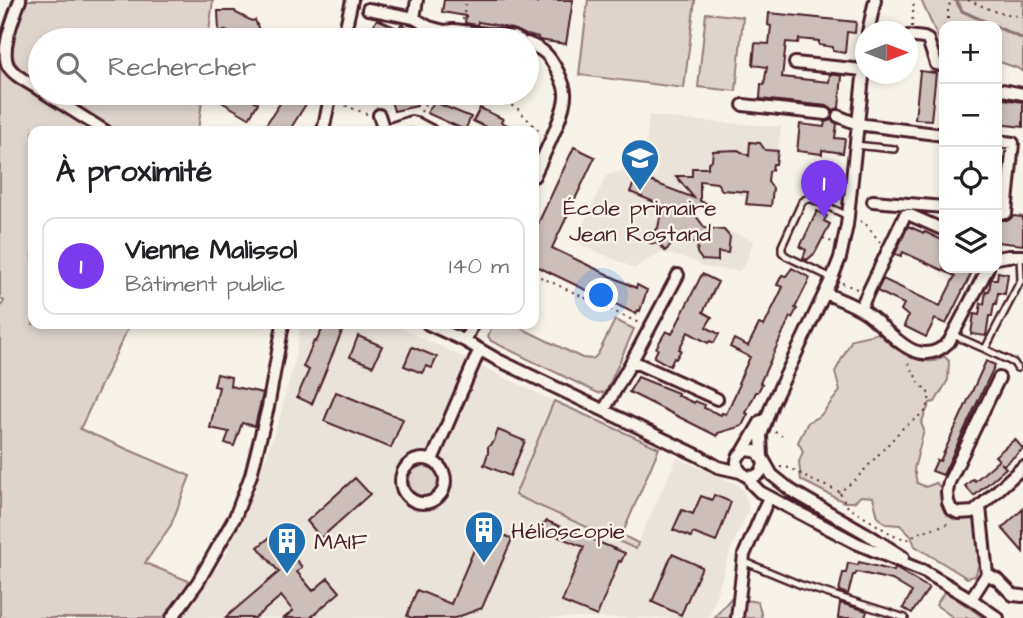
<!DOCTYPE html>
<html lang="fr">
<meta charset="utf-8">
<style>
:root{--surface:#fff;--page:#f2f2f2;--text:#202124;--muted:#757577;--line:#e0e0e0;--accent:#7c3aed}
body{margin:0;font-family:"Architects Daughter",sans-serif;background:var(--page);color:var(--text)}
.controls{position:absolute;right:21px;top:21px;display:grid;overflow:hidden;border-radius:14px;box-shadow:0 4px 10px #0003}
.controls button{width:63px;height:63px;display:grid;place-items:center;padding:0;border:0;border-bottom:2px solid var(--line);background:var(--surface);color:var(--text);font:35px sans-serif}
.compass{position:absolute;left:855px;top:21px;width:63px;height:63px;border-radius:50%;background:var(--surface);box-shadow:0 4px 10px #0003;rotate:90deg}
.you{position:absolute;left:602px;top:296px;width:24px;height:24px;margin:-18px;border:5px solid #fff;border-radius:50%;background:#1a73e8;box-shadow:0 0 0 10px #1a73e833}
.badge{display:grid;place-items:center;width:46px;height:46px;border-radius:50%;background:var(--accent);color:#fff;font-size:23px;font-weight:700}
.pin{position:absolute;translate:-50% -58px;filter:drop-shadow(0 2px 4px #0008)}
.pin::after{content:'';position:absolute;top:37px;width:24px;height:21px;background:inherit;clip-path:polygon(0 0,100% 0,50% 100%)}
.list{margin:0;padding:0;list-style:none}
h2{display:flex;justify-content:space-between;align-items:center;height:91px;margin:0;padding:0 28px;font-size:30px}
h2 small{font-size:23px;font-weight:400;color:var(--muted)}
.list li{display:grid;grid-template-columns:46px 1fr auto;gap:21px;align-items:center;box-sizing:border-box;height:98px;margin:0 14px 14px;padding:0 14px;border:2px solid var(--line);border-radius:14px}
.list b{display:block;font-size:26px;white-space:nowrap}
.list p{margin:0;font-size:23px;white-space:nowrap;color:var(--muted)}
.list em{font-size:23px;font-style:normal;color:var(--muted)}
.icon{flex:none;width:38px;height:38px;fill:none;stroke:currentColor;stroke-width:2;stroke-linecap:round;stroke-linejoin:round}
.map{position:relative;flex:none;width:1023px;height:618px;overflow:hidden}
.search{position:absolute;background:var(--surface);box-shadow:0 4px 10px #0003;left:28px;top:28px;width:511px;height:77px;display:flex;align-items:center;gap:18px;box-sizing:border-box;padding:0 24px;border-radius:38px;color:var(--muted);font-size:26px}
.panel{position:absolute;background:var(--surface);box-shadow:0 4px 10px #0003;left:28px;top:126px;width:511px;height:203px;border-radius:14px}
.map>svg:first-child{display:block}
.built{fill:#eae3da}
.green{fill:#ded4cc;stroke:#947a7c;stroke-width:2}
.lines{fill:none;stroke-linecap:round;stroke-linejoin:round}
.stream{stroke:#8e7275;stroke-width:3.5}
.building{fill:#ccbfb9;stroke:#4a1f2b;stroke-width:2}
.lane-casing{stroke:#4a1f2b;stroke-width:10}
.street-casing{stroke:#4a1f2b;stroke-width:16}
.path{stroke:#4a1f2b;stroke-width:2;stroke-dasharray:2 5;stroke-linecap:butt}
.lane{stroke:#f7f3e8;stroke-width:5}
.street{stroke:#f7f3e8;stroke-width:10}
.labels{text-anchor:middle;stroke-width:5;stroke-linejoin:round;paint-order:stroke}
.poi-label{font-size:23px;fill:#4a1f2b;stroke:#f7f3e8;text-anchor:start}
</style>
<div class="map">
<svg width="1023" height="618" viewBox="0 0 1023 618">
<rect width="100%" height="100%" fill="#f7f3e8"/>
<filter id="ink" filterUnits="userSpaceOnUse"><feTurbulence type="fractalNoise" baseFrequency=".0143" numOctaves="2"/><feDisplacementMap in="SourceGraphic" scale="14" xChannelSelector="R" yChannelSelector="G"/><feConvolveMatrix kernelMatrix="1 2 1 2 8 2 1 2 1" color-interpolation-filters="sRGB"/></filter>
<g filter="url(#ink)">
<path class="built" d="M 649,115 L 687,120 L 781,127 L 776,164 L 773,164 L 772,170 L 769,173 L 768,182 L 773,188 L 771,206 L 753,205 L 752,207 L 746,207 L 747,198 L 732,191 L 722,190 L 716,183 L 694,181 L 683,192 L 700,192 L 700,205 L 696,205 L 695,215 L 705,228 L 724,230 L 754,240 L 745,265 L 739,271 L 703,267 L 690,259 L 663,253 L 656,255 L 634,268 L 575,242 L 606,176 L 624,170 L 640,145 L 646,145 Z
M 301,324 L 393,324 L 554,401 L 515,495 L 635,548 L 677,458 L 737,484 L 743,490 L 748,505 L 748,511 L 730,552 L 709,618 L 181,618 L 227,553 L 263,465 L 280,416 L 294,363 Z"/>
<path class="green" d="M 27,0 L 213,0 L 208,40 L 40,40 L 40,82 C 32,77 23,73 17,65 C 4,50 21,17 27,0 Z
M 588,0 L 695,0 L 684,88 L 579,75 Z
M 921,0 L 1023,0 L 1023,72 L 1017,68 L 997,61 L 997,26 L 944,26 L 944,44 L 940,42 Z
M 706,13 L 743,17 L 736,91 L 698,87 Z
M 0,61 L 4,71 L 15,81 L 94,131 L 33,131 L 33,324 L 130,324 L 80,429 L 190,476 L 171,525 L 145,563 L 191,582 L 163,618 L 0,618 L 0,308 L 4,301 L 0,298 Z
M 57,93 L 203,93 L 198,131 L 118,131 Z
M 615,320 L 634,329 L 606,392 L 598,393 L 491,341 L 488,336 L 493,324 L 513,324 L 582,358 L 593,359 L 598,354 Z
M 879,333 C 888,346 918,364 934,361 C 938,360 941,358 944,356 L 949,361 L 948,380 L 935,402 L 930,403 L 921,423 L 924,430 L 914,469 L 917,483 L 926,487 L 936,483 C 939,486 942,488 945,492 C 957,510 946,519 977,517 C 978,537 983,558 975,576 L 967,578 L 915,546 L 911,536 L 900,525 L 886,524 L 878,517 L 873,497 L 861,496 L 854,502 L 844,502 L 801,480 L 799,462 L 803,451 L 798,442 L 808,422 L 820,416 L 840,391 L 835,372 L 852,339 Z
M 554,401 L 659,448 L 622,535 L 638,543 L 636,549 L 515,495 Z
M409 481a15 15 0 1 1 30 0a15 15 0 1 1-30 0Z
M 945,591 L 984,618 L 954,618 L 936,605 Z
M 731,598 L 758,602 L 762,618 L 714,618 Z"/>
<g class="lines">
<path class="stream" d="M 956,0 L 962,11 L 995,26
M 997,27 L 1023,39"/>
</g>
<path class="building" d="M 444,0 L 518,0 L 537,3 L 538,0 L 573,0 L 566,44 L 539,40 L 538,37 L 526,35 L 516,30 L 495,25 L 478,22 L 477,25 L 465,23 L 466,16 L 442,12 Z
M 218,11 L 235,11 L 236,13 L 252,21 L 255,20 L 263,40 L 246,40 L 226,31 L 219,31 Z
M 769,13 L 856,22 L 855,33 L 847,32 L 845,53 L 833,51 L 833,47 L 819,45 L 819,41 L 799,39 L 798,43 L 786,42 L 782,77 L 829,82 L 830,74 L 842,76 L 839,108 L 833,110 L 827,106 L 760,99 L 761,84 L 764,85 L 767,67 L 753,65 L 755,43 L 769,44 L 771,26 L 768,25 Z
M 377,19 L 399,29 L 401,24 L 410,29 L 404,40 L 360,40 L 367,28 L 371,30 Z
M 920,71 L 936,73 L 931,120 L 915,119 Z
M 222,93 L 241,93 L 258,103 L 249,118 L 218,100 Z
M 287,93 L 300,93 L 297,98 L 306,104 L 289,131 L 283,131 L 276,127 L 271,131 L 265,126 Z
M 413,93 L 417,106 L 394,111 L 390,98 Z
M 997,98 L 1023,102 L 1023,127 L 997,124 Z
M 434,102 L 471,117 L 465,130 L 427,113 Z
M 480,108 L 503,119 L 501,122 L 520,131 L 494,131 L 473,121 Z
M 831,120 L 837,124 L 835,138 L 845,139 L 843,153 L 822,150 L 822,154 L 797,151 L 800,124 L 824,127 L 825,122 Z
M 750,142 L 760,143 L 765,150 L 778,151 L 776,164 L 773,164 L 772,170 L 769,172 L 768,182 L 773,188 L 771,206 L 746,204 L 748,192 L 722,190 L 717,183 L 700,181 L 700,201 L 708,204 L 708,206 L 688,205 L 705,228 L 724,230 L 730,237 L 728,253 L 718,252 L 718,261 L 702,260 L 697,253 L 698,243 L 676,241 L 665,251 L 659,244 L 650,243 L 651,234 L 658,228 L 660,218 L 671,209 L 630,192 L 637,176 L 694,198 L 676,176 L 692,176 L 692,168 L 708,168 L 708,163 L 712,160 L 713,151 L 738,150 L 749,156 Z
M 574,147 L 595,157 L 552,248 L 636,288 L 637,285 L 647,290 L 640,311 L 638,310 L 636,314 L 534,265 L 534,232 Z
M 817,211 L 827,216 L 824,221 L 830,224 L 815,253 L 807,260 L 803,258 L 806,250 L 800,247 Z
M 1013,216 L 1023,217 L 1023,245 L 997,242 L 997,220 L 1009,220 Z
M 908,226 L 924,233 L 925,232 L 944,241 L 944,268 L 974,268 L 946,324 L 935,319 L 926,337 L 904,326 L 908,316 L 901,310 L 904,304 L 877,291 L 883,279 L 940,306 L 955,276 L 903,252 L 901,256 L 895,254 Z
M 792,268 L 810,278 L 795,308 L 797,309 L 792,318 L 790,317 L 760,383 L 762,384 L 758,392 L 756,392 L 746,413 L 748,414 L 742,426 L 718,433 L 717,436 L 629,392 L 638,377 L 678,393 L 677,395 L 694,403 L 695,401 L 705,405 L 704,408 L 721,415 L 722,413 L 726,414 L 740,384 L 738,383 L 750,357 L 730,347 L 734,339 L 748,346 L 759,324 L 764,326 L 783,287 L 777,285 L 782,275 L 786,276 Z
M 998,272 L 1008,274 L 1005,294 L 998,293 L 996,304 L 994,304 L 992,316 L 989,316 L 986,336 L 971,334 L 974,314 L 979,315 L 981,303 L 984,304 L 986,291 L 989,291 L 991,279 L 997,279 Z
M 702,274 L 718,282 L 703,312 L 712,317 L 706,327 L 719,334 L 714,343 L 710,341 L 708,343 L 688,332 L 679,349 L 681,350 L 676,359 L 674,358 L 670,366 L 654,357 L 658,349 L 656,348 L 666,331 L 672,334 Z
M 325,324 L 329,324 L 343,329 L 312,404 L 297,397 L 309,370 L 303,367 L 314,341 L 316,342 Z
M 358,336 L 382,346 L 373,366 L 350,357 Z
M 412,347 L 437,357 L 432,368 L 426,366 L 422,373 L 404,366 Z
M 986,361 L 995,365 L 943,475 L 932,471 L 937,460 L 940,461 Z
M 217,374 L 231,377 L 230,386 L 263,393 L 255,426 L 242,423 L 234,446 L 225,443 L 229,432 L 210,428 L 219,387 L 214,386 Z
M 336,392 L 403,419 L 391,448 L 324,421 Z
M 498,430 L 525,441 L 510,476 L 484,465 L 488,453 L 488,447 L 494,441 Z
M 1015,439 L 1023,449 L 1004,465 L 1001,463 L 1006,468 L 974,496 L 965,486 L 973,479 L 975,481 L 999,460 L 995,456 Z
M 355,478 L 370,494 L 321,538 L 307,521 Z
M 714,495 L 731,502 L 716,542 L 693,533 L 691,537 L 673,530 L 682,510 L 693,514 L 701,496 L 712,500 Z
M 1023,509 L 1023,552 L 1002,528 Z
M 547,521 L 625,553 L 621,562 L 619,561 L 597,616 L 562,602 L 584,547 L 544,531 L 542,525 Z
M 484,526 L 512,539 L 482,608 L 455,618 L 412,618 L 407,616 L 417,590 L 451,604 Z
M 274,534 L 302,567 L 297,572 L 313,591 L 328,578 L 340,592 L 310,618 L 284,618 L 293,611 L 281,596 L 255,618 L 225,618 L 279,572 L 258,547 Z
M 672,554 L 702,567 L 681,615 L 652,602 Z
M 859,562 L 894,571 L 895,568 L 929,588 L 912,613 L 903,608 L 912,592 L 892,580 L 857,572 L 855,575 L 853,575 L 848,594 L 839,591 L 843,573 L 846,573 L 848,563 L 858,565 Z
M 840,603 L 867,611 L 865,618 L 838,618 Z"/>
<g class="lines">
<g class="lane-casing">
<path id="lane" d="M 855,145 L 894,149
M 832,278 L 786,256 L 782,252 L 782,246 L 802,202 L 806,199 L 812,199 L 848,216
M 953,335 L 985,349 L 1021,280 L 1020,256
M 985,349 L 1014,363 L 1017,368
M 743,561 L 801,585 L 905,618"/>
</g>
<g class="street-casing">
<path id="street" d="M 20,0 C 14,17 0,49 8,66 C 15,77 30,83 40,90
M 368,9 L 414,18 L 429,27 L 444,31 L 454,30 L 513,37 L 520,40
M 414,18 L 417,0
M 868,32 L 875,0
M 908,36 L 924,38 L 928,40 L 936,64 L 944,66
M 343,40 L 352,0
M 527,43 C 545,50 549,55 558,72 C 561,79 565,86 565,93 C 567,111 542,158 534,176
M 795,63 L 863,70
M 997,89 L 1023,94
M 45,93 L 105,131
M 743,105 L 826,114
M 379,115 L 384,131 L 411,122 L 416,123 L 431,131
M 838,116 L 857,124 L 944,135
M 323,131 L 331,93
M 997,141 L 1013,143 L 1006,213 L 997,212
M 873,201 L 944,207
M 997,258 L 1008,256 L 1023,256
M 825,293 C 838,299 853,304 865,312 C 890,329 916,374 949,342 L 988,268
M 860,309 L 905,215 L 910,215 L 944,230
M 428,324 L 465,341 L 498,360 L 699,456 L 718,467 L 740,472
M 465,341 L 473,324
M 632,361 L 717,399
M 999,378 L 949,482 L 947,492 L 948,502 L 951,509 L 958,513 L 974,512 L 1023,467
M 604,410 L 632,361 L 678,275
M 743,452 L 761,421
M 762,457 L 761,435 L 772,404 L 832,278 L 840,258 L 847,225 L 866,50
M401 481a22 22 0 1 1 44 0a22 22 0 1 1-44 0Z
M 763,459 L 772,475 L 792,491 L 867,534 L 903,557
M 432,460 L 479,351
M 749,477 C 758,477 763,472 764,463 L 759,453 C 738,442 727,469 749,477 L 752,484 L 760,492 L 856,543 L 925,572
M 922,570 L 971,599 L 998,618
M 987,574 L 998,580 L 1013,595 L 1023,596
M 971,599 L 987,574 L 980,507
M 172,618 L 198,582 L 235,517 L 251,475 L 268,407 L 283,324
M 737,618 L 744,555 L 769,497"/>
</g>
<path class="path" d="M 968,0 L 996,12 L 1023,17
M 463,20 L 466,0
M 948,26 L 948,6 L 955,0
M 912,27 L 914,0
M 464,93 L 516,107 L 541,133
M 339,103 L 367,114
M 421,112 L 430,93
M 860,221 L 865,223 L 880,242
M 823,238 L 832,242
M 534,274 L 641,324
M 842,283 L 857,289
M 775,432 L 782,436
M 780,467 L 791,468 L 809,479 L 840,492 L 856,479 L 903,428 L 927,410 L 930,395 L 918,381 L 907,360
M 840,493 L 848,507 L 896,537 L 909,539 L 917,533 L 951,523"/>
<use href="#lane" class="lane"/>
<use href="#street" class="street"/>
</g>
</g>
<defs>
<g id="school-pin" transform="scale(2.0125)"><path d="M0 17L-7.5 6A9.5 9.5 0 1 1 7.5 6Z" fill="#1f6fb2" stroke="#f7f3e8"/><path d="M0-5L7-2L0 1L-7-2ZM-4 1L0 2.5L4 1V4Q0 6-4 4Z" fill="#fff"/></g>
<g id="building-pin" transform="scale(2.0125)"><path d="M0 17L-7.5 6A9.5 9.5 0 1 1 7.5 6Z" fill="#1f6fb2" stroke="#f7f3e8"/><path d="M-4-6H4V6H1V3H-1V6H-4ZM-2.5-4.3h1.7v1.8h-1.7ZM.8-4.3h1.7v1.8H.8ZM-2.5-1h1.7V.8h-1.7ZM.8-1h1.7V.8H.8Z" fill="#fff"/></g>
</defs>
<g fill-rule="evenodd">
<use href="#school-pin" x="640" y="158"/>
<use href="#building-pin" x="484" y="530"/>
<use href="#building-pin" x="287" y="541"/>
</g>
<g class="labels">
<g class="poi-label">
<text x="640" y="215" text-anchor="middle">École primaire<tspan x="640" dy="26">Jean Rostand</tspan></text>
<text x="511" y="538">Hélioscopie</text>
<text x="314" y="549">MAIF</text>
</g>
</g>
</svg>
<div class="controls">
<button>+</button>
<button>−</button>
<button><svg class="icon" aria-label="locate" viewBox="0 0 24 24"><circle cx="12" cy="12" r="6"/><path d="M12 2v4M12 18v4M2 12h4M18 12h4"/></svg></button>
<button><svg class="icon" aria-label="layers" viewBox="0 0 24 24"><path d="M12 4l9 5-9 5-9-5zM3 14l9 5 9-5"/></svg></button>
</div>
<svg class="compass" viewBox="-18 -18 36 36"><path d="M0-13l5 13h-10z" fill="#e53935"/><path d="M0 13l5-13h-10z" fill="#757577"/></svg>
<div class="you"></div>
<div class="pin badge" style="left:824px;top:218px">1</div>
<div class="search"><svg class="icon" aria-label="search" viewBox="0 0 24 24"><circle cx="10" cy="10" r="6"/><path d="M15 15l6 6"/></svg>Rechercher</div>
<section class="panel">
<h2>À proximité<small></small></h2>
<ul class="list">
<li><span class="badge">1</span><div><b>Vienne Malissol</b><p>Bâtiment public</p></div><em>140 m</em></li>
</ul>
</section>
</div>
